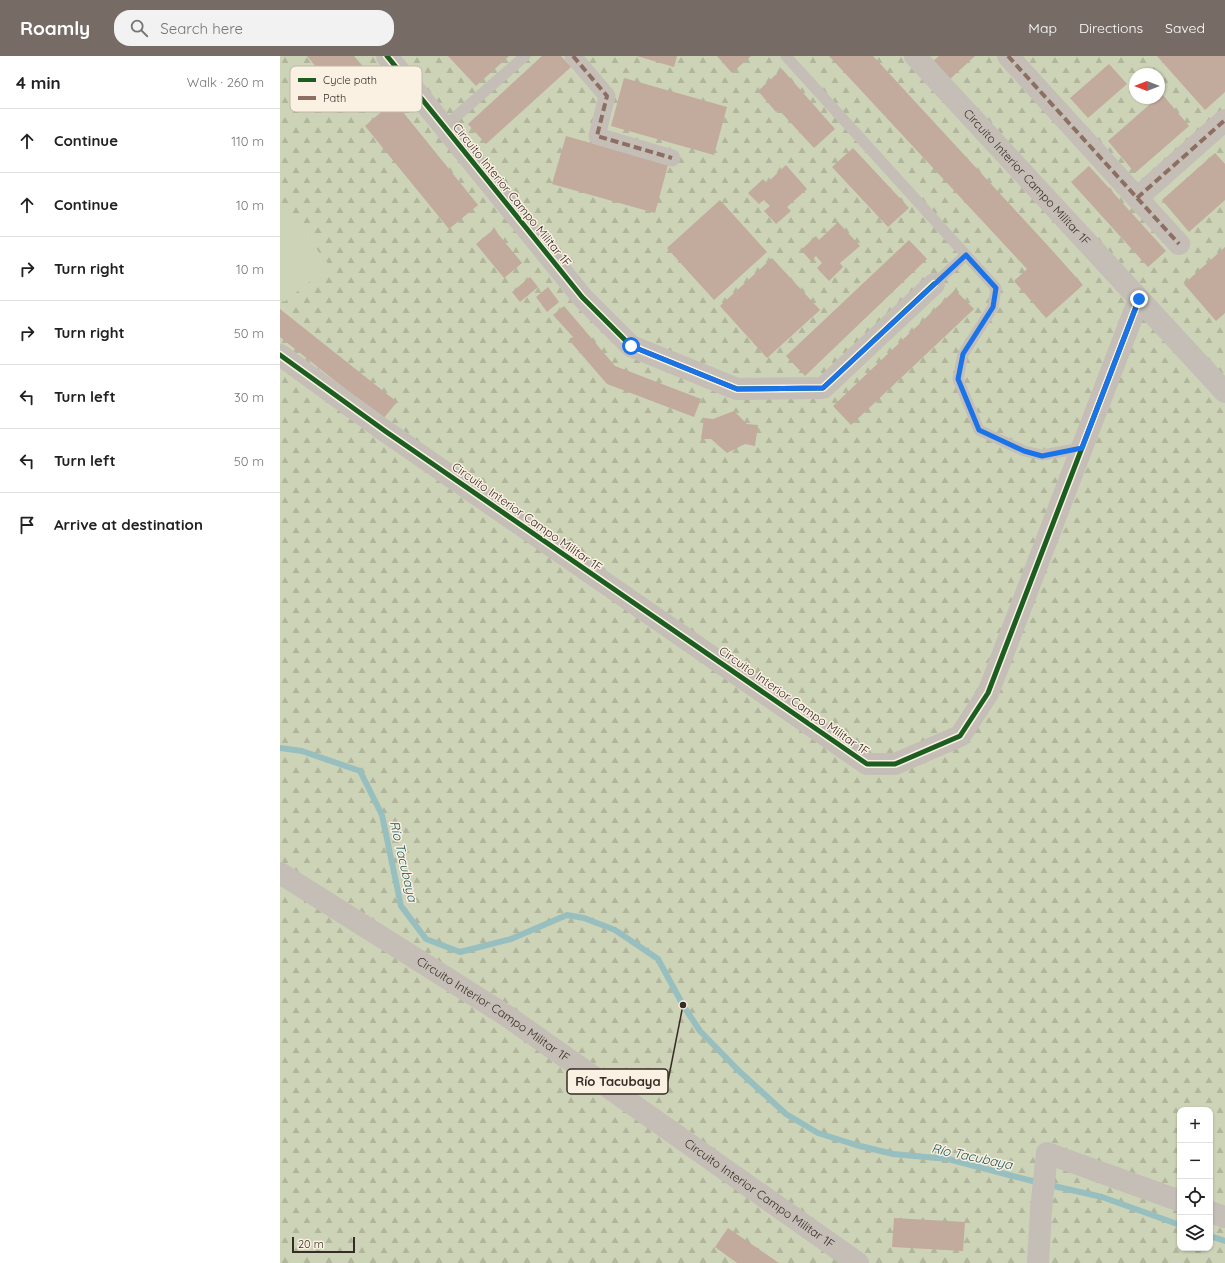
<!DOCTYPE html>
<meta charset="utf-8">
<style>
:root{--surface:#fff;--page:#f2f2f2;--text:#202124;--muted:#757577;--line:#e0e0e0;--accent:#766c65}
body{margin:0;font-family:Quicksand,sans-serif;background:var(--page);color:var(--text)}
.controls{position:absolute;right:12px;bottom:12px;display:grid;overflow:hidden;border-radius:8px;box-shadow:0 1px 3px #0004}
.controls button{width:36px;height:36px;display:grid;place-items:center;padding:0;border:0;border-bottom:1px solid var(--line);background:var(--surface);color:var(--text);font:20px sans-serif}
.compass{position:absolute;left:849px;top:12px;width:36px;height:36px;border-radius:50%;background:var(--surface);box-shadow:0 1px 3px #0004;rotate:270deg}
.scale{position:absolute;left:12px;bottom:10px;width:63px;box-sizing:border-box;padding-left:4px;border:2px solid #362b25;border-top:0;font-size:11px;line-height:14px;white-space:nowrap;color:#362b25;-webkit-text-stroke:3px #fbf1e3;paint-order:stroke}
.stop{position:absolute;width:12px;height:12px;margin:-9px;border:3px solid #1a73e8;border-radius:50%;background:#fff}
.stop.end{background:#1a73e8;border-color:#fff;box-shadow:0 1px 4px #0008}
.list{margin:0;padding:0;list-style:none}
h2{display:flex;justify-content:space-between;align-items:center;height:52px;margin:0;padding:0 16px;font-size:17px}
h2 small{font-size:13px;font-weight:400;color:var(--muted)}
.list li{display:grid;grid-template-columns:26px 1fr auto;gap:12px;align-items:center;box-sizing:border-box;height:64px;padding:0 16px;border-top:1px solid var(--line)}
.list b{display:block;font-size:15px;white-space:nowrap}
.list em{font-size:13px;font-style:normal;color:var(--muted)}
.icon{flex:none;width:22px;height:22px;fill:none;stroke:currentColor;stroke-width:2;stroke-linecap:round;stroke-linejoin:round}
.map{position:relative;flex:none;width:945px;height:1207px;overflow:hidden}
header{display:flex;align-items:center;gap:24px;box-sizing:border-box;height:56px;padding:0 20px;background:var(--accent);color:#fff}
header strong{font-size:19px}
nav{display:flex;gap:22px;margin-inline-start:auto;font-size:14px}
.search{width:280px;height:36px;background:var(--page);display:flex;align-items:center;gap:10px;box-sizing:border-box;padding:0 14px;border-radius:16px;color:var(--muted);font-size:15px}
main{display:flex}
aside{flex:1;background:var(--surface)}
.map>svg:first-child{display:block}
.forest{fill:url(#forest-firs);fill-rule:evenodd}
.garden{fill:#cdd3b6}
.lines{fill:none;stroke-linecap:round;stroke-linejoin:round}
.stream{stroke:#98bfbf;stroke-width:6}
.building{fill:#c2aa9d}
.service{stroke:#c5beb7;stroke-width:11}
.pedestrian{stroke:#c5beb7;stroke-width:17}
.minor{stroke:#c5beb7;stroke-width:22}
.quiet{stroke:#8d6e63;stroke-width:4;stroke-dasharray:8 4;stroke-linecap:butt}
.cycleway-casing{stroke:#fbf1e3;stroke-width:8}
.cycleway{stroke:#1b5e20;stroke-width:5}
.route{stroke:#1a73e8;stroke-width:5}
.labels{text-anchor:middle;stroke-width:3;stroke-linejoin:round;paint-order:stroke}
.street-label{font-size:12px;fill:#362b25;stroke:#fbf1e3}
.water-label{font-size:13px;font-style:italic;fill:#17545a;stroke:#fbf1e3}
.key{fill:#fbf1e3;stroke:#c0b6aa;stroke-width:1}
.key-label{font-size:11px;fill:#362b25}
.leader{fill:none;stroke:#362b25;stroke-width:1.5}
.callout-dot{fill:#362b25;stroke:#fbf1e3;stroke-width:1.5}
.callout{fill:#fbf1e3;stroke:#362b25;stroke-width:1.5}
.callout-label{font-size:13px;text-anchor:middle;font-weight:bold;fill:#362b25}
</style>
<header>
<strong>Roamly</strong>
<div class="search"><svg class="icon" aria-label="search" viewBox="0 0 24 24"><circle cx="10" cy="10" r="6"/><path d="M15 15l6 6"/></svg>Search here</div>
<nav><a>Map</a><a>Directions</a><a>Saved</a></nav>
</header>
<main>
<aside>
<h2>4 min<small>Walk · 260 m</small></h2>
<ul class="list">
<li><svg class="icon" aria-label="ahead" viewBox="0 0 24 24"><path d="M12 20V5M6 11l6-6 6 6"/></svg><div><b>Continue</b></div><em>110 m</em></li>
<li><svg class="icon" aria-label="ahead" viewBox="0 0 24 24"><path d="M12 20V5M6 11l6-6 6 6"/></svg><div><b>Continue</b></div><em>10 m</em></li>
<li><svg class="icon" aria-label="right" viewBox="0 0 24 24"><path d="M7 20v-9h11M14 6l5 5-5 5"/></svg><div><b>Turn right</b></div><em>10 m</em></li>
<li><svg class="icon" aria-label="right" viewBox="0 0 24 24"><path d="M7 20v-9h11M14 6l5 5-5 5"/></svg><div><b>Turn right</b></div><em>50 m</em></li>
<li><svg class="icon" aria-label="left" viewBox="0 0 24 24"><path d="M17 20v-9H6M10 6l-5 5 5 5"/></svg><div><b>Turn left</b></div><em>30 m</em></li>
<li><svg class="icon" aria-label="left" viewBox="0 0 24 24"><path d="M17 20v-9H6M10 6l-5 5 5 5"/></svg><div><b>Turn left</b></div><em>50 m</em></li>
<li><svg class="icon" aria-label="arrive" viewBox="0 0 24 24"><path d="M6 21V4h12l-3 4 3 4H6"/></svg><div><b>Arrive at destination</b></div></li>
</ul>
</aside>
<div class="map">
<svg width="945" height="1207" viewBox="0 0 945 1207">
<defs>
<pattern id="forest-firs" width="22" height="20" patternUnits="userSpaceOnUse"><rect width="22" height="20" fill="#cdd3b6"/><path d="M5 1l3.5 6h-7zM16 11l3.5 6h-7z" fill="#b1b59c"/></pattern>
</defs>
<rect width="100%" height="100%" fill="#ede6dd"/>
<path class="forest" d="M 0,0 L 945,0 L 945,1207 L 0,1207 ZM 855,18 L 879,18 L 879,42 L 855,42 ZM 900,1054 L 930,1054 L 930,1192 L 900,1192 Z"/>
<path class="garden" d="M 0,147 L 50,210 L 4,246 L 0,241 Z"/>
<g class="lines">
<path class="stream" d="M 0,692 L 22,695 L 80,715 L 102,759 L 121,850 L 146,883 L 180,896 L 231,883 L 287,859 L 304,862 L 335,874 L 378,903 L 403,949 L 420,975 L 459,1015 L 506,1058 L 538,1077 L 576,1089 L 613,1098 L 668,1103 L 756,1126 L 822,1141 L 900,1169
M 930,1180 L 945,1185"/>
</g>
<path class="building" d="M 27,0 L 74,0 L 87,15 L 59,39 Z
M 168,0 L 229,0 L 196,30 Z
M 262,0 L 281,0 L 291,11 L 206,88 L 188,68 Z
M 357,0 L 397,0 L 394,11 Z
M 437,0 L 471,0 L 452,17 Z
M 549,0 L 593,0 L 770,192 L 803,229 L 766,262 L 734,225 L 747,213 Z
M 659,0 L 695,0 L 670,23 L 653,5 Z
M 877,0 L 945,0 L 945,36 L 925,54 Z
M 829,8 L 847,28 L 808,62 L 790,42 Z
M 502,13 L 555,73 L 534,92 L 499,54 L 496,56 L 478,35 Z
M 344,22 L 447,51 L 434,99 L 331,70 Z
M 882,38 L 909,70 L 855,117 L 828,85 L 877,42 L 879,42 Z
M 114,45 L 198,149 L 169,173 L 85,70 Z
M 286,80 L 388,109 L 375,157 L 272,128 Z
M 573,92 L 629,152 L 608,171 L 552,111 Z
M 935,97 L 945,108 L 945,144 L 909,176 L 882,144 Z
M 506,109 L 527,133 L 507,151 L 511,155 L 496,168 L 484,155 L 490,150 L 484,144 L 479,148 L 468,137 L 483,123 L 487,127 Z
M 809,110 L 886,195 L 868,211 L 791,126 Z
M 440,144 L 487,196 L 434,244 L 387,192 Z
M 558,166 L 580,190 L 560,207 L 563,211 L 549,225 L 537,212 L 542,207 L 536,200 L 531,205 L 521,194 L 536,180 L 539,184 Z
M 214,173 L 242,207 L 224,222 L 196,188 Z
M 629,184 L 647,203 L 525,320 L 506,300 Z
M 945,191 L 945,257 L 936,265 L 904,228 Z
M 492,202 L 540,254 L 487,302 L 440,250 Z
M 250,221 L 258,231 L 240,246 L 232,236 Z
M 268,231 L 279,246 L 267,256 L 256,241 Z
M 675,234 L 694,253 L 571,369 L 553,350 Z
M 284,250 L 335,310 L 421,343 L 414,361 L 327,328 L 289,284 L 293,281 L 273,259 Z
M 0,253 L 117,346 L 103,363 L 0,281 Z
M 454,355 L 467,368 L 478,369 L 475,390 L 465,388 L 447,397 L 431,383 L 421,383 L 424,362 L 433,363 Z
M 614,1162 L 685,1166 L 683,1195 L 612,1191 Z
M 448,1172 L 499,1207 L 457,1207 L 435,1191 Z"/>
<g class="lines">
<path class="service" d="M 506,0 L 686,199 L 654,228
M 164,71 L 245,0
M 686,199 L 716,232 L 713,251 L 683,298 L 678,323 L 699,374 L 744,395 L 762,399 L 802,392"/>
<path class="pedestrian" d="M 293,0 L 327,40 L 317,80 L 392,102"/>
<g class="minor">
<path d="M 107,0 L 302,241 L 351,290 L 457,333 L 543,332 L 654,228"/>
<path id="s1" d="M 635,0 L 945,336"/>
<path d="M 728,0 L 899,188"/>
<path d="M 857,142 L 945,64"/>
<path d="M 0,299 L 105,375 L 587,708 L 615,708 L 680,680 L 708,637 L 859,243"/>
<path id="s2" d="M 0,817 L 227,960 L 578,1207"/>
<path d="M 930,1156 L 945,1161"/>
<path d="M 758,1207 L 761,1154 L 767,1097 L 900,1145"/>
</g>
<path class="quiet" d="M 293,0 L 327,40 L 317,80 L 392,102
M 728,0 L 899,188
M 857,142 L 945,64"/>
<g class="cycleway-casing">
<path id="cycleway" d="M 107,0 L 302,241 L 351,290 L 457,333 L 543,332 L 654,228
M 0,299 L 105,375 L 587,708 L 615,708 L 680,680 L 708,637 L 859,243"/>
</g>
<use href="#cycleway" class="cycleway"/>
</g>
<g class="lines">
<path class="route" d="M 351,290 L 457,333 L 543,332 L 686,199 L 716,232 L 713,251 L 683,298 L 678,323 L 699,374 L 744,395 L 762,400 L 802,392 L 859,243"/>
</g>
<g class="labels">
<g class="street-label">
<text dy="4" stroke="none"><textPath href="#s1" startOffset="165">Circuito Interior Campo Militar 1F</textPath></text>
<text transform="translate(232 139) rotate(51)" y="4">Circuito Interior Campo Militar 1F</text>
<text transform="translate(247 461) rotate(35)" y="4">Circuito Interior Campo Militar 1F</text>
<text transform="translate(514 645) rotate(35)" y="4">Circuito Interior Campo Militar 1F</text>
<text dy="4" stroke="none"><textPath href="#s2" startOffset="253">Circuito Interior Campo Militar 1F</textPath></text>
<text dy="4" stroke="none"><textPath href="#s2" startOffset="577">Circuito Interior Campo Militar 1F</textPath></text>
</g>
<g class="water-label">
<text transform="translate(124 805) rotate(77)" y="5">Río Tacubaya</text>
<text transform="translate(692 1100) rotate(12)" y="5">Río Tacubaya</text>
</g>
</g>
<rect x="10" y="10" width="132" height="46" rx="6" class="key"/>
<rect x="18" y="22" width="18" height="4" fill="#1b5e20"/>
<rect x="18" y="40" width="18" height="4" fill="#8d6e63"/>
<g class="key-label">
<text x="43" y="28">Cycle path</text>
<text x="43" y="46">Path</text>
</g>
<path class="leader" d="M403 949L388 1025"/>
<circle class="callout-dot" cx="403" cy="949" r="4"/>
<rect class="callout" x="287" y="1013" width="101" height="25" rx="4"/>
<g class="callout-label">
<text x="338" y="1030">Río Tacubaya</text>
</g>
</svg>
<div class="controls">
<button>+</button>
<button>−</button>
<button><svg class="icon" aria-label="locate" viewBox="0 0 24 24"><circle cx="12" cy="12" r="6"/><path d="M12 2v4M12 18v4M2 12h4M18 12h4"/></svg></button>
<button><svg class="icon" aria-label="layers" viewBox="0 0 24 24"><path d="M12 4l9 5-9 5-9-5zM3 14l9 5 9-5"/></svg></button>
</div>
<svg class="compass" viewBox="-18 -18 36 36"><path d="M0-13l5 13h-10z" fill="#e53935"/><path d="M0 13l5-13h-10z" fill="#757577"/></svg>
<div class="scale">20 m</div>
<div class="stop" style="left:351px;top:290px"></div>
<div class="stop end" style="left:859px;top:243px"></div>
</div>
</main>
